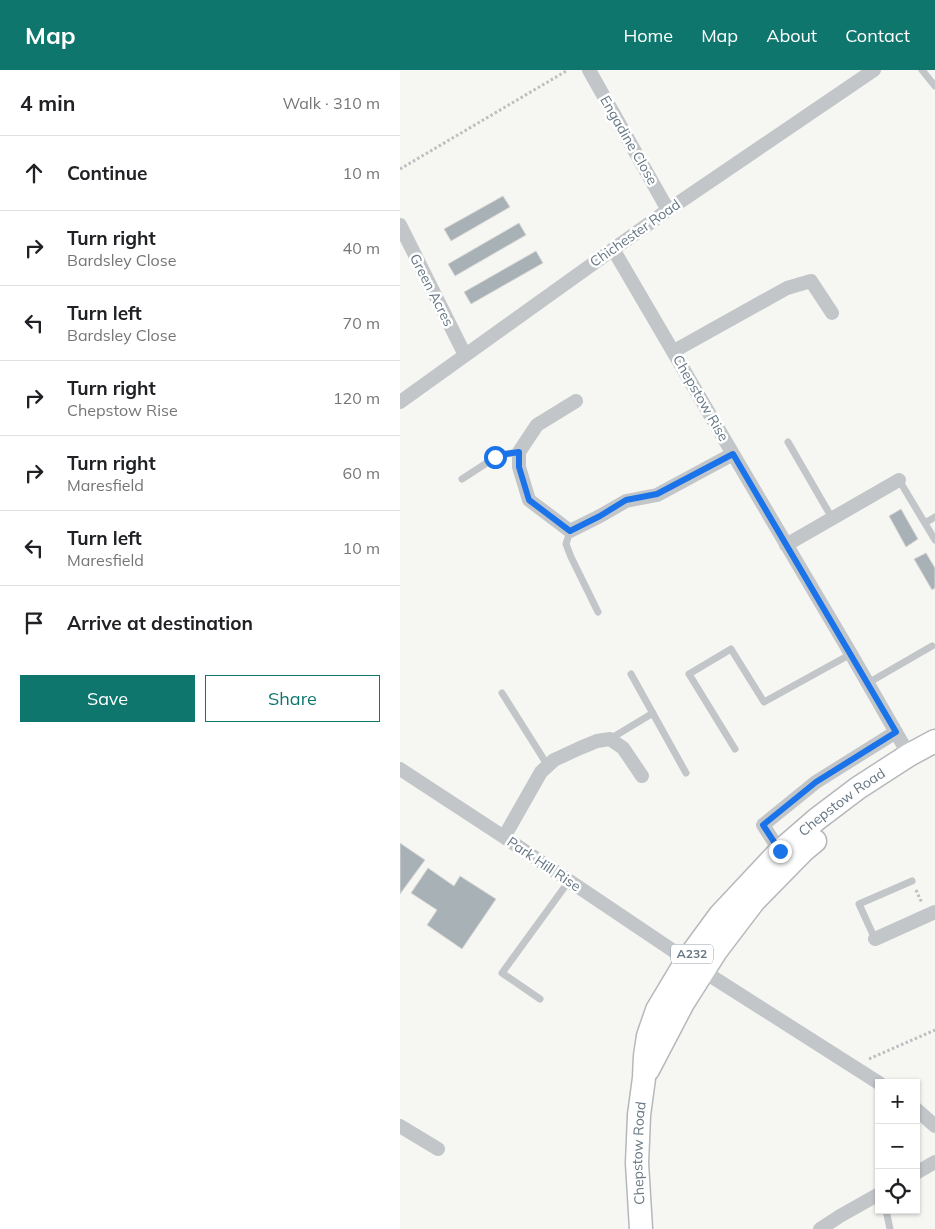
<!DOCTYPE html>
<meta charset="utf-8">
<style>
:root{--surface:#fff;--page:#f2f2f2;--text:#202124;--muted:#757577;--line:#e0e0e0;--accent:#0f766e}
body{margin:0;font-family:Mulish,sans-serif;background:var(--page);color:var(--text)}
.controls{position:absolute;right:15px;bottom:15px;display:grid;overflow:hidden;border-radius:0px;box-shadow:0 1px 4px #0004}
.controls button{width:45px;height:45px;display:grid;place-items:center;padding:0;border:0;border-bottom:1px solid var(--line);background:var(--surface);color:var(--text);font:25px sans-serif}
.stop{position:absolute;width:15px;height:15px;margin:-11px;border:4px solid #1a73e8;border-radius:50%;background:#fff}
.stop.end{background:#1a73e8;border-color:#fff;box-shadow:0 1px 5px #0008}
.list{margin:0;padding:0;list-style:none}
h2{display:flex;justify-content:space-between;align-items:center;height:65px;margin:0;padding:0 20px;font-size:21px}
h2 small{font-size:16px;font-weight:400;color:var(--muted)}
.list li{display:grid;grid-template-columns:32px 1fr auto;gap:15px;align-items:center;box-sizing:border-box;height:75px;padding:0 20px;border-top:1px solid var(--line)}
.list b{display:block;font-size:19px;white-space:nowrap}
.list p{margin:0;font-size:16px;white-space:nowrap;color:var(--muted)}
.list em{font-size:16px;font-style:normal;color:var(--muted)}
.actions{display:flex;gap:10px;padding:15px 20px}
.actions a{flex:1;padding:11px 0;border:1px solid var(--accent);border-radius:0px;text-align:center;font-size:18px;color:var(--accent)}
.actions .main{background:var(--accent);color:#fff}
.icon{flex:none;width:28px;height:28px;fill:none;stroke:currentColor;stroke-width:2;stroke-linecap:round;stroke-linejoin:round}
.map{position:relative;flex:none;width:535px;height:1159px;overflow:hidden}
header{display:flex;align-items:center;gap:30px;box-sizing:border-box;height:70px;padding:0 25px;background:var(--accent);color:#fff}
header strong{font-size:24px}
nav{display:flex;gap:28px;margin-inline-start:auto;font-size:18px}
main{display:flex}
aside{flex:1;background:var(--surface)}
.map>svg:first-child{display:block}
.building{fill:#a8b1b6;stroke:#d8d8d6}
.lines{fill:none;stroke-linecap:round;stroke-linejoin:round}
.trunk-casing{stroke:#b5b8bb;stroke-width:25}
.path{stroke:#bcbec0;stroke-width:3;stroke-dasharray:2.5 2.5;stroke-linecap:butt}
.service{stroke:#c2c6c9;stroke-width:7}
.minor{stroke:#c2c6c9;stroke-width:14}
.trunk{stroke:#fff;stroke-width:22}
.route{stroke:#1a73e8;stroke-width:6}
.labels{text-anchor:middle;stroke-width:5;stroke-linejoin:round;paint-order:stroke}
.shield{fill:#fff;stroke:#939fa9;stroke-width:1}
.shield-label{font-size:12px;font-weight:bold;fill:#657684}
.street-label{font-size:14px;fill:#657684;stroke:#fff}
</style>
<header>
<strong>Map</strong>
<nav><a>Home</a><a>Map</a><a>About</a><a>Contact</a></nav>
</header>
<main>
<aside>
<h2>4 min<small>Walk · 310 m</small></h2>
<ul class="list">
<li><svg class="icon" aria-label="ahead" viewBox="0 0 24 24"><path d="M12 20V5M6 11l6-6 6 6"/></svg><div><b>Continue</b></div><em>10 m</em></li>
<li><svg class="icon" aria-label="right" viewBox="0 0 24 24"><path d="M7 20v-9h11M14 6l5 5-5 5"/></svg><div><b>Turn right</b><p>Bardsley Close</p></div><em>40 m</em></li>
<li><svg class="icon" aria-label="left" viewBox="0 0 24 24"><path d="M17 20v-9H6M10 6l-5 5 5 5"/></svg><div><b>Turn left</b><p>Bardsley Close</p></div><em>70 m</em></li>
<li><svg class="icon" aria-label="right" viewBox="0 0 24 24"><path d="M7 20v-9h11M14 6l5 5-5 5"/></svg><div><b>Turn right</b><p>Chepstow Rise</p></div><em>120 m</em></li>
<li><svg class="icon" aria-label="right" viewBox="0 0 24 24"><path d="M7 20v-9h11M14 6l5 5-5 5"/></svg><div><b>Turn right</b><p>Maresfield</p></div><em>60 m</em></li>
<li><svg class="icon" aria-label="left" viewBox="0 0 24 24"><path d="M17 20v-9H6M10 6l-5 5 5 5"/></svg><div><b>Turn left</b><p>Maresfield</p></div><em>10 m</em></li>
<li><svg class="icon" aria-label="arrive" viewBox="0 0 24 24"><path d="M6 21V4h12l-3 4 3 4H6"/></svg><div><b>Arrive at destination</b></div></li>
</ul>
<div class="actions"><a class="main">Save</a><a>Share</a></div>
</aside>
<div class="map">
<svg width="535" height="1159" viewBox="0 0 535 1159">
<rect width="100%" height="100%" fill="#f6f6f3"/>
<path class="building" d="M 103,126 L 110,137 L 51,171 L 44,159 Z
M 119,153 L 126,165 L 55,206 L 48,194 Z
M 136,181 L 143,193 L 71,234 L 64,222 Z
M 501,439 L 518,469 L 506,477 L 489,446 Z
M 526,483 L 535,498 L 535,518 L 532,520 L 514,489 Z
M 0,773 L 25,790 L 0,824 Z
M 28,798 L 54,816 L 60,806 L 96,829 L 62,879 L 27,855 L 37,840 L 11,823 Z"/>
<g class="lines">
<g class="trunk-casing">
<g id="trunk">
<path d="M 248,1000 L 283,933 L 316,881 L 354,831 L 404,780 L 415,771"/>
<path id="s1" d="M 241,1159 L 237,1093 L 238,1070 L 239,1045 L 244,1008 L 245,986 L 248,966 L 257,940 L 287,890 L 320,845 L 380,781 L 417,749 L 458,718 L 509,685 L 535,671"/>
</g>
</g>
<path class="path" d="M 0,99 L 168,0
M 516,820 L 522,833
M 469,989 L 535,960"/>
<path class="service" d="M 522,0 L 535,16
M 388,372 L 432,448
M 62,409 L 99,385 L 119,382
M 499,410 L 535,470
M 525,453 L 535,447
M 170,461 L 166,474 L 171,487 L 198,542
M 231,604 L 286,703
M 468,613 L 532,576
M 102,623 L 148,696
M 210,669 L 253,643
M 335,679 L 289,604 L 331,579 L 364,632 L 451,584
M 475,869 L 459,834 L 512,811
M 140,929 L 102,903 L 169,811
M 486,1140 L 490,1159"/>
<path class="minor" d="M 189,0 L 268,140
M 0,155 L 65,285
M 213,179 L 333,384 L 451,584 L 509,685
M 274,281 L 387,218 L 411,211 L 432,243
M 176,331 L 137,355 L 119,382 L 119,397 L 129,430 L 170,461 L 200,446 L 226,431 L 257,425 L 333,384
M 0,332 L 268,140 L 474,0
M 386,475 L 499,410
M 0,699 L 104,767 L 287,890
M 104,767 L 141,702 L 154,690 L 180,678 L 197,671 L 210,669 L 223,678 L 242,706
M 380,781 L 363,755 L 416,712 L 496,662
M 475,869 L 535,842
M 303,901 L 479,1013
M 516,1039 L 535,1056
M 0,1056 L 38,1079
M 516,1103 L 535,1092
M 420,1159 L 440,1146 L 479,1124"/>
<use href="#trunk" class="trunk"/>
</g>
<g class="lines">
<path class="route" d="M 95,387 L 99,385 L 119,382 L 119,397 L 129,430 L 170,461 L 200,446 L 226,430 L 257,424 L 333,384 L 496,662 L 416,712 L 363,755 L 380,781"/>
</g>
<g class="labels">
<rect class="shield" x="271" y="874.5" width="42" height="19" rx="4"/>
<g class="shield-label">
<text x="292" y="888">A232</text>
</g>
<g class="street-label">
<text transform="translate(229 70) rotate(60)" y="5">Engadine Close</text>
<text transform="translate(235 163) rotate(-35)" y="5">Chichester Road</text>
<text transform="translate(32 220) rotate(63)" y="5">Green Acres</text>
<text transform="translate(301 328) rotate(60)" y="5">Chepstow Rise</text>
<text dy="5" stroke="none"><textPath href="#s1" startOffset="502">Chepstow Road</textPath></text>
<text transform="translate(144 794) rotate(34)" y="5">Park Hill Rise</text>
<text dy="5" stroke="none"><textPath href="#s1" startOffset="76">Chepstow Road</textPath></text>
</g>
</g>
</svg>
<div class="controls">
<button>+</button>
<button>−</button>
<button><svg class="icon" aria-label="locate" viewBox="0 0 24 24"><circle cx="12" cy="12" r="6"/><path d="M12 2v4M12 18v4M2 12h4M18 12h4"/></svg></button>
</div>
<div class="stop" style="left:95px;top:387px"></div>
<div class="stop end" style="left:380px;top:781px"></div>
</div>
</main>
